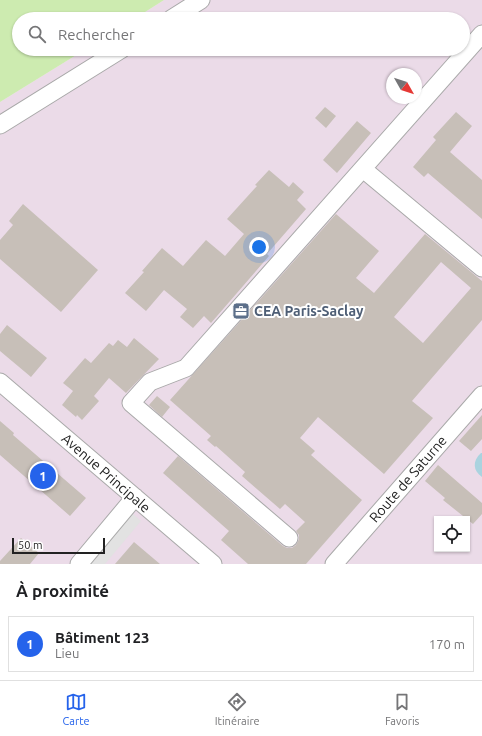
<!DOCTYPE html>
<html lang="fr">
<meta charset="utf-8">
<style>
:root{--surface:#fff;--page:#f2f2f2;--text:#202124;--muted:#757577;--line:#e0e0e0;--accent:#2563eb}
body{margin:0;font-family:Ubuntu,sans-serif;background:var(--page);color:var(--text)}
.controls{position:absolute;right:12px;bottom:12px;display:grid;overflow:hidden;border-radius:0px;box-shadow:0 1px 3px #0004}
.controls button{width:36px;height:36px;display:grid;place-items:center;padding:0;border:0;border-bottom:1px solid var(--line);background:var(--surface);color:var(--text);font:20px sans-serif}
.compass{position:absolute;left:386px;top:68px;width:36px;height:36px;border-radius:50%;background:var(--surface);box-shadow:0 1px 3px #0004;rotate:129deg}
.scale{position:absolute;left:12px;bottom:10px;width:93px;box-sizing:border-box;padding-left:4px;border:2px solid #222;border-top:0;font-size:11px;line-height:14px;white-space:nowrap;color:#222;-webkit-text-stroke:3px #fff;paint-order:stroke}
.you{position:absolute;left:259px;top:247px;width:14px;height:14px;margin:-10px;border:3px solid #fff;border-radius:50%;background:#1a73e8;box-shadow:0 0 0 6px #1a73e833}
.badge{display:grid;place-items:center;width:26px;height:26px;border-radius:50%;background:var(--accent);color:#fff;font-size:13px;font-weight:700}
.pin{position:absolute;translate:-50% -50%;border:2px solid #fff;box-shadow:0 1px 4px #0006}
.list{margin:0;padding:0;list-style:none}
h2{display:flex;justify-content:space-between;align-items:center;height:52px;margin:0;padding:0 16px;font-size:17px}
h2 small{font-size:13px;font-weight:400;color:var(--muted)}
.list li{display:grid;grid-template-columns:26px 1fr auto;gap:12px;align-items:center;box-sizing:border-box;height:56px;margin:0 8px 8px;padding:0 8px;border:1px solid var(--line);border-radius:0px}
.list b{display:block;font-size:15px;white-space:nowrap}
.list p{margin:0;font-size:13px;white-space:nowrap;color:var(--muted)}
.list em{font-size:13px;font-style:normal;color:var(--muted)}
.icon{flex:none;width:22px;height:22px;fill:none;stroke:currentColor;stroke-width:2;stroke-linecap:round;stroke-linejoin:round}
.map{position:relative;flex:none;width:482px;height:564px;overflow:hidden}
.search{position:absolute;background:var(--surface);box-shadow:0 1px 3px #0004;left:12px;right:12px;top:12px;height:44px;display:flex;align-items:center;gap:10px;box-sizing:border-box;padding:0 14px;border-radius:22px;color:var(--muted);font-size:15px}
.sheet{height:116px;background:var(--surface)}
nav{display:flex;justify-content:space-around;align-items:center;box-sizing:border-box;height:56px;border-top:1px solid var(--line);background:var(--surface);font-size:11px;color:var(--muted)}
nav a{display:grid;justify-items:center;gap:2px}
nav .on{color:var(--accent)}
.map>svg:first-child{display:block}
.industrial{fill:#ebdbe8;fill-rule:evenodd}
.grass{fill:#cdebb0}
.parking{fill:#e2e2e2}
.water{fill:#aad3df}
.building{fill:#c7bfb8;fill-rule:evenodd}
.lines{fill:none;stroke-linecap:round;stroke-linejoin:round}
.minor-casing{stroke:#a9a9a9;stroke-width:19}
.minor{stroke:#fff;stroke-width:17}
.labels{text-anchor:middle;stroke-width:4;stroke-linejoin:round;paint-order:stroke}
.service-label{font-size:14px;font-weight:bold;fill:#4e5e75;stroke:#fff;text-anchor:start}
.street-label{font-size:14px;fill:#222;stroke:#fff}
</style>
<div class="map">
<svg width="482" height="564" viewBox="0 0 482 564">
<rect width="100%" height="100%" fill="#f2efe9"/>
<path class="industrial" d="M 164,0 L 482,0 L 482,564 L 0,564 L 0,102 L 86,49 L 463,49 L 463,19 L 134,19 ZM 392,74 L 416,74 L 416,98 L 392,98 ZM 437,519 L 467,519 L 467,549 L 437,549 Z"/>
<path class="grass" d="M 0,0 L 164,0 L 134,19 L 19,19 L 19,49 L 86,49 L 0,102 Z"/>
<path class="parking" d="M 126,508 L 141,521 L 105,564 L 79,564 Z"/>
<path class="water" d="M 481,453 L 482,453 L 482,477 C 473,471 472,461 481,453 Z"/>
<path class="building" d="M 325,107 L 336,116 L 326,128 L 315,118 Z
M 456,112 L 472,126 L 450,152 L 482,180 L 482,219 L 428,173 L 424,177 L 413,167 L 436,140 L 433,137 Z
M 357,121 L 371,133 L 337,173 L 323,160 Z
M 269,170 L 289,187 L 293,182 L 304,192 L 297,200 L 306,209 L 267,254 L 269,256 L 211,323 L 204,316 L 193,328 L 180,317 L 187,309 L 164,290 L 146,311 L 125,293 L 144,272 L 142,271 L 162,248 L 183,266 L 206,240 L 225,256 L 244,234 L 227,219 L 257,186 L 255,185 Z
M 23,204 L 98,270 L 61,312 L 0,259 L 0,240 L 13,225 L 9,221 Z
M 336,214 L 379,251 L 356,278 L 374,293 L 425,234 L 482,281 L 482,320 L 412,401 L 433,418 L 384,474 L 318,417 L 300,438 L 315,451 L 311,455 L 362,500 L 306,564 L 248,564 L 221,540 L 229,531 L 163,473 L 178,456 L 283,546 L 287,548 L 292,548 L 296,545 L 299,539 L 299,535 L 296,531 L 305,522 L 285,504 L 280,509 L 242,476 L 245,472 L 216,446 L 215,447 L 207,440 L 211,436 L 170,400 ZM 441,262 L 471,288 L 423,343 L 394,317 Z
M 7,325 L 47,358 L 31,377 L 0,351 L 0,334 Z
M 134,338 L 159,359 L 126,393 L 109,378 L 94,396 L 99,401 L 82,420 L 77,415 L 76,417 L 62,405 L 73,391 L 63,383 L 85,358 L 91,363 L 109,343 L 113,346 L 118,340 L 127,347 Z
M 157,396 L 170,407 L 162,417 L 149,405 Z
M 482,415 L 482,439 L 471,451 L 459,441 Z
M 0,421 L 14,433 L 13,435 L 86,498 L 70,516 L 0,455 Z
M 438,465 L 482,503 L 482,514 L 473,524 L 443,500 L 445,498 L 425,481 Z
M 21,538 L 39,553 L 30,564 L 0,564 L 0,561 Z
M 134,542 L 160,564 L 115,564 Z"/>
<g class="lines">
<g class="minor-casing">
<path id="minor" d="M 171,19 L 201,0
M 0,125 L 122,49
M 363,169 L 482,268
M 0,382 L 213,564
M 289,538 L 131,403 L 150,382 L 186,368 L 482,34
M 79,564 L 135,497
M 334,564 L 482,395"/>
</g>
<use href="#minor" class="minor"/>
</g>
<defs>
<g id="office-square" transform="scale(0.9)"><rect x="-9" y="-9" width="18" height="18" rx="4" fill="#5c6f8a" stroke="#fff"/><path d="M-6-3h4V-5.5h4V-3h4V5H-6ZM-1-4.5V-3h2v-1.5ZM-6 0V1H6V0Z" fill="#fff"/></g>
</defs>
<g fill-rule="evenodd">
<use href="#office-square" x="241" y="311"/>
</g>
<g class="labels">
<g class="service-label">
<text x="254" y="316">CEA Paris-Saclay</text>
</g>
<g class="street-label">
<text transform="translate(106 473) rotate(41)" y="5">Avenue Principale</text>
<text transform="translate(408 479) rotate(-49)" y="5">Route de Saturne</text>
</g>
</g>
</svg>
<div class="controls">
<button><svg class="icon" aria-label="locate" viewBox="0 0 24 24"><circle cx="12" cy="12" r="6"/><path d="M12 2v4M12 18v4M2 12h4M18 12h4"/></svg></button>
</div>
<svg class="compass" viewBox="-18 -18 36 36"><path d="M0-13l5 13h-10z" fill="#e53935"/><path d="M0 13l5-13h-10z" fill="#757577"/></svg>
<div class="scale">50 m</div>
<div class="you"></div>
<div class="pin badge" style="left:43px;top:476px">1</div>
<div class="search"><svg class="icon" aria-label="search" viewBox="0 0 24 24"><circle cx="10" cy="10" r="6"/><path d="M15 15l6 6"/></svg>Rechercher</div>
</div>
<section class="sheet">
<h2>À proximité<small></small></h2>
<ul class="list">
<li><span class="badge">1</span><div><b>Bâtiment 123</b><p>Lieu</p></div><em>170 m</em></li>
</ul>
</section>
<nav>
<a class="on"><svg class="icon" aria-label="map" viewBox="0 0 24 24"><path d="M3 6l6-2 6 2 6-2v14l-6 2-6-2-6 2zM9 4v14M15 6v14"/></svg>Carte</a>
<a><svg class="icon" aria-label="directions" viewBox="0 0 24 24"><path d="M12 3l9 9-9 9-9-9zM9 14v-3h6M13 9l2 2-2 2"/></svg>Itinéraire</a>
<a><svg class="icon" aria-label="saved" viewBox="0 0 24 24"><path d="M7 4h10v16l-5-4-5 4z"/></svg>Favoris</a>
</nav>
